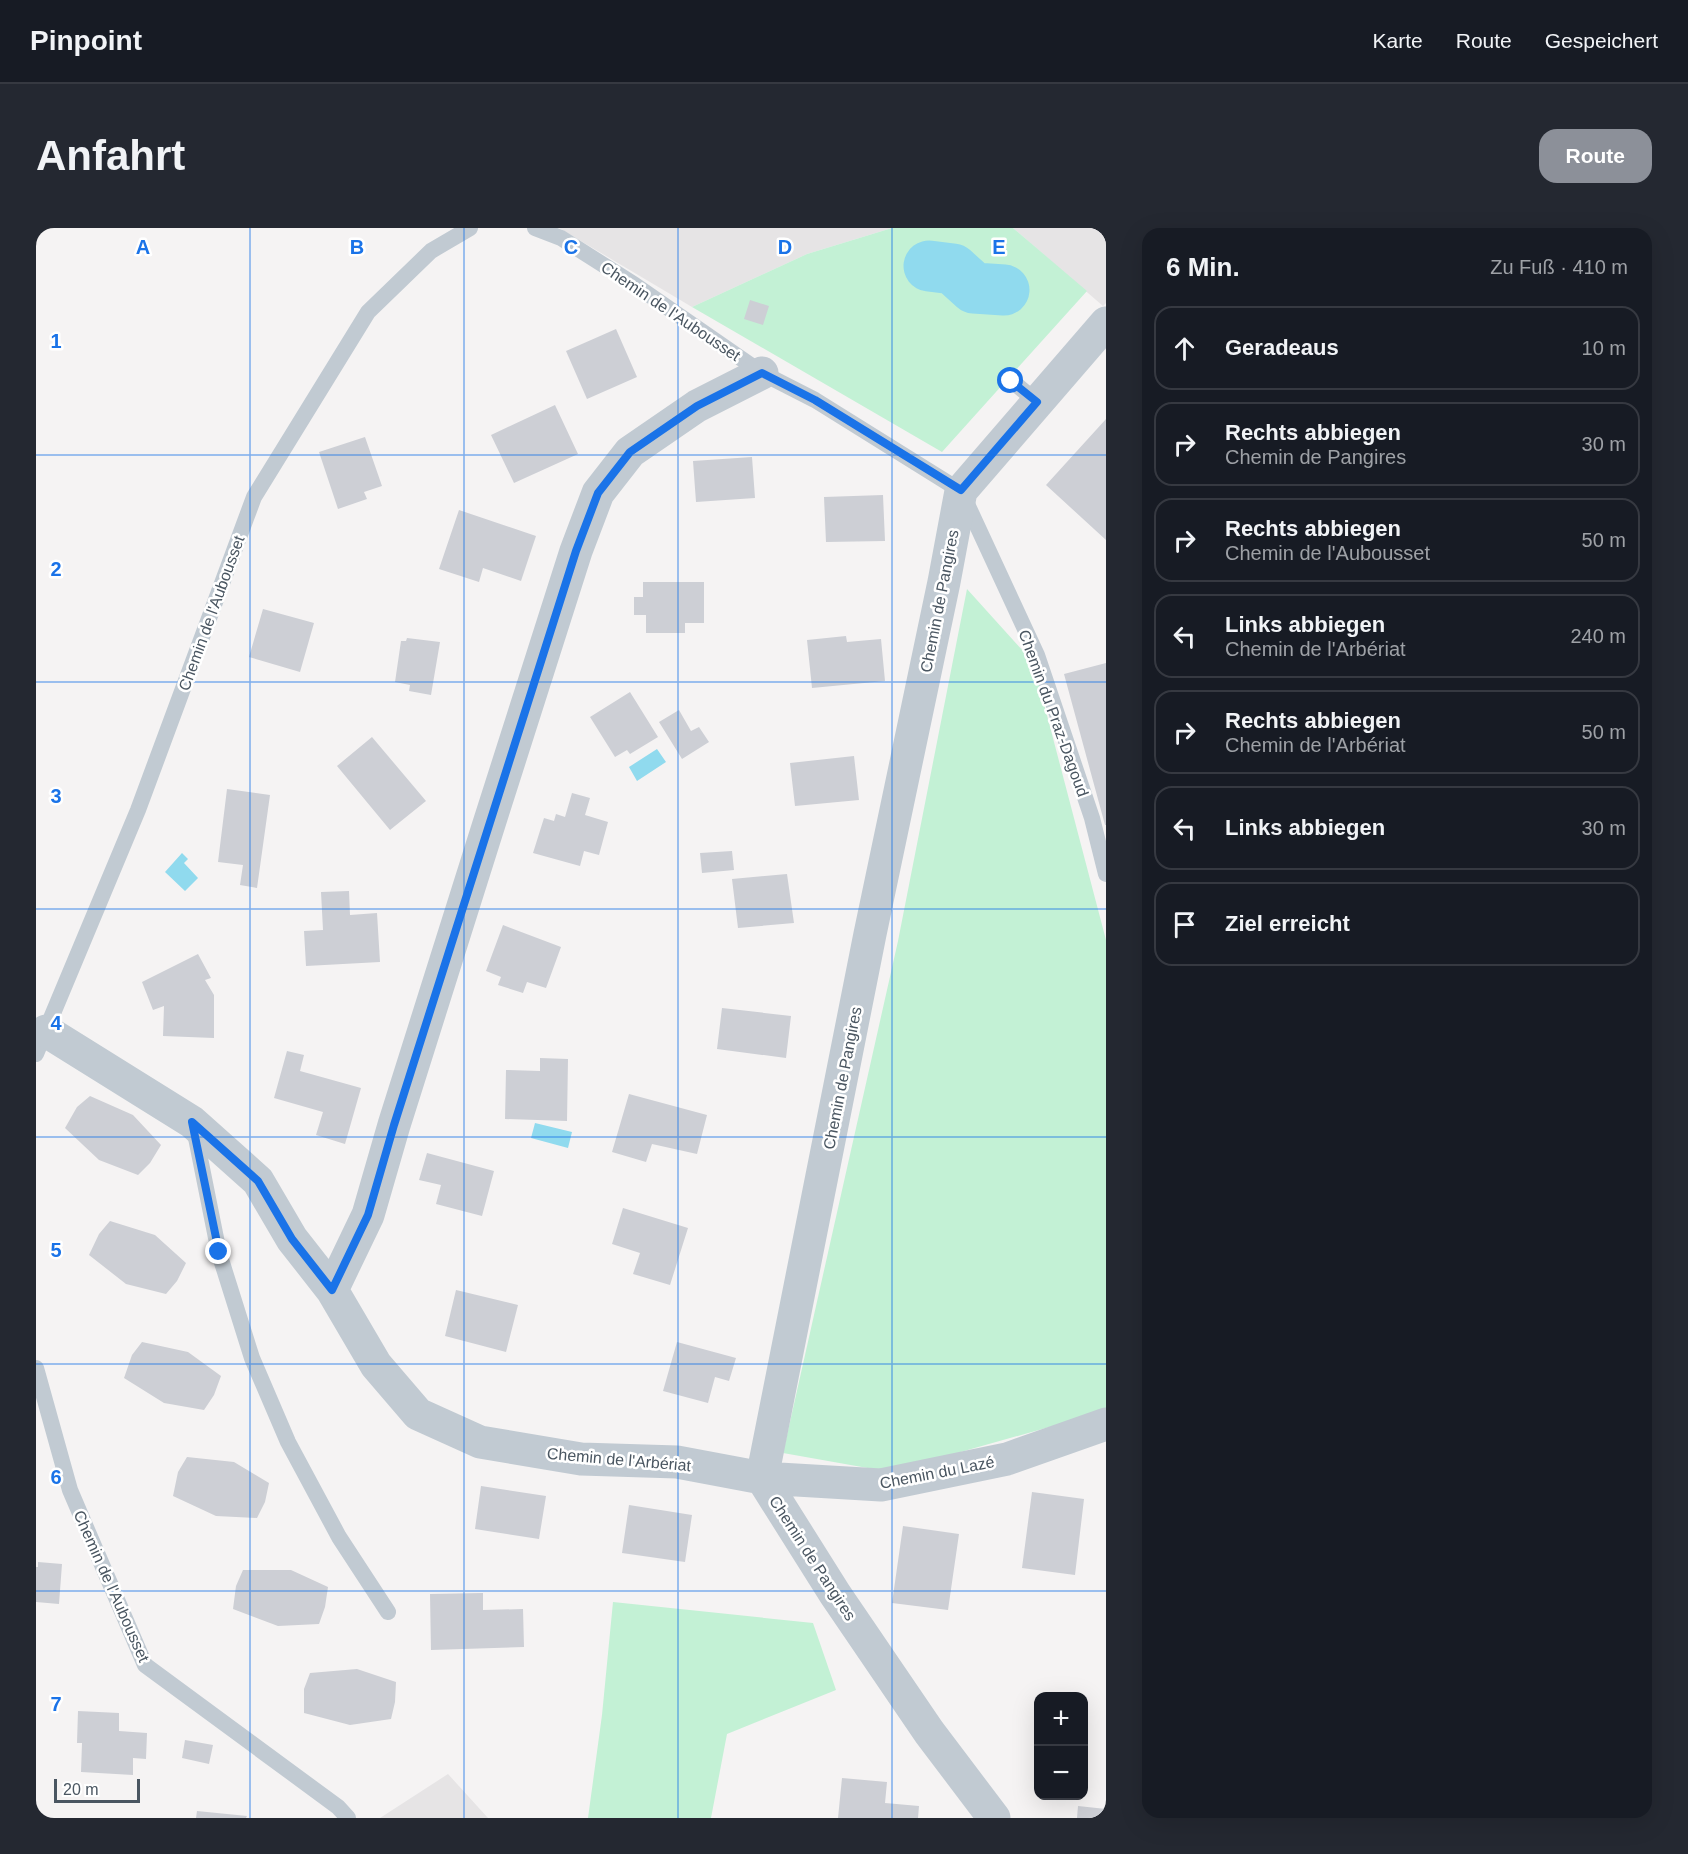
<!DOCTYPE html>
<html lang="de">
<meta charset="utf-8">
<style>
:root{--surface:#171b24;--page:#242831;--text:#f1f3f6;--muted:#9ea1a6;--line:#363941;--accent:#8c9099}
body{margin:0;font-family:Helvetica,sans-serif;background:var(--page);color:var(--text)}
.controls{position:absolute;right:18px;bottom:18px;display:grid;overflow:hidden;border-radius:12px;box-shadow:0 6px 24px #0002}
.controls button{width:54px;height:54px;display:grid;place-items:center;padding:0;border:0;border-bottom:2px solid var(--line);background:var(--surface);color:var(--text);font:30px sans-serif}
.scale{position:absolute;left:18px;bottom:15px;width:86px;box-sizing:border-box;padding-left:6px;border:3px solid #4a5661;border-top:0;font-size:16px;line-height:21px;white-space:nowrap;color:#4a5661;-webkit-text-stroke:4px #fff;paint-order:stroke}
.stop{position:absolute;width:18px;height:18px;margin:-14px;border:4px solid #1a73e8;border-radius:50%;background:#fff}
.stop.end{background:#1a73e8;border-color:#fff;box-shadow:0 2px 6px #0008}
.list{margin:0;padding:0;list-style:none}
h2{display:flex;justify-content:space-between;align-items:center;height:78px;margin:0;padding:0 24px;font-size:26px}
h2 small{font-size:20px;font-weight:400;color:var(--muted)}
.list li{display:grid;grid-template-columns:39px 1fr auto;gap:18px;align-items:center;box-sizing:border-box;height:84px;margin:0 12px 12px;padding:0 12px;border:2px solid var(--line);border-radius:18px}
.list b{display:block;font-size:22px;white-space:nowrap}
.list p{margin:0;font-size:20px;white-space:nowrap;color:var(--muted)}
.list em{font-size:20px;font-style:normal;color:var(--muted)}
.icon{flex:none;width:33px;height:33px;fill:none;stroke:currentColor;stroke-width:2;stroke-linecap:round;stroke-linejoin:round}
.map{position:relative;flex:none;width:1070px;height:1590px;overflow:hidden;border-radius:18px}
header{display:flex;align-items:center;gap:36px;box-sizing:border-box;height:84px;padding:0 30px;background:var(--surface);border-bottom:2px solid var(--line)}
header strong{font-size:28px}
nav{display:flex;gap:33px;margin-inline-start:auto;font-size:21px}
.intro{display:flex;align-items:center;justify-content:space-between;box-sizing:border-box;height:144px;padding:0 36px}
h1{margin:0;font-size:42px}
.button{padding:15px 27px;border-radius:18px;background:var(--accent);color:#fff;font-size:21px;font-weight:700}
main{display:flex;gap:36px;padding:0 36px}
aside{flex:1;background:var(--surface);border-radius:18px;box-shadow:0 6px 24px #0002}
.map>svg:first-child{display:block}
.education{fill:#e6e4e5}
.green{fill:#c3f1d5}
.water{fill:#90daee}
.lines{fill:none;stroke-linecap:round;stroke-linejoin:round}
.river{stroke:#90daee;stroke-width:51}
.building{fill:#cdcfd5}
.service{stroke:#c1cad2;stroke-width:16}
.minor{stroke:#c1cad2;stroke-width:33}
.route{stroke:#1a73e8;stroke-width:8}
.grid{fill:none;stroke:#1a73e8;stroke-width:1.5;stroke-opacity:0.55}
.labels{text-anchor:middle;stroke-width:5;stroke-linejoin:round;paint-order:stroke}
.street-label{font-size:16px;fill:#4a5661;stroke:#fff}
.grid-label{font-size:20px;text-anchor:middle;font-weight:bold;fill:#1a73e8;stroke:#fff;stroke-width:5;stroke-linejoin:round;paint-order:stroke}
</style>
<header>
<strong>Pinpoint</strong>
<nav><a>Karte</a><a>Route</a><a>Gespeichert</a></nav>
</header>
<div class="intro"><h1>Anfahrt</h1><a class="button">Route</a></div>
<main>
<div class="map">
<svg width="1070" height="1590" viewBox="0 0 1070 1590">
<rect width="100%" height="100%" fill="#f5f3f3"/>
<path class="education" d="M 523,0 L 856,0 L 771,26 L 656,79 Z
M 977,0 L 1070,0 L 1070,75 L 1067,78 Z
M 412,1546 L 452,1590 L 344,1590 Z"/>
<path class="green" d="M 856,0 L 977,0 L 1051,63 L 906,224 L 656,79 L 771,26 Z
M 931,361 L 997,434 L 1070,712 L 1070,1183 L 854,1244 L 747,1225 L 862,713 Z
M 577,1374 L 777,1395 L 800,1462 L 691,1506 L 675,1590 L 552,1590 L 566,1487 Z"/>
<path class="water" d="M 621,521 L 630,534 L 601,553 L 593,539 Z
M 146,625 L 152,631 L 148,635 L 162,650 L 149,663 L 129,644 Z
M 499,895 L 536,904 L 532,920 L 495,910 Z"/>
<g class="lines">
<path class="river" d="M 893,38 L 917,41 L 938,60 L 968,62"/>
</g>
<path class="building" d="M 714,72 L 733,78 L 727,97 L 708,91 Z
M 580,101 L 601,149 L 551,171 L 530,123 Z
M 519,177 L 542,226 L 478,255 L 455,207 Z
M 1070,191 L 1070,312 L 1010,257 Z
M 329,209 L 346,258 L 328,264 L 331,271 L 302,281 L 283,224 Z
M 716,229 L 719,270 L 660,274 L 657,233 Z
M 847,267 L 849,313 L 790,314 L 788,269 Z
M 423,282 L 500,308 L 485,353 L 447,340 L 443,354 L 403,341 Z
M 607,354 L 668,354 L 668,395 L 649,395 L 649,405 L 610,405 L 610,387 L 598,387 L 598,369 L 607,369 Z
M 227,381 L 278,395 L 264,444 L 213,429 Z
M 810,408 L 811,414 L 845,411 L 849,453 L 776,460 L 771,412 Z
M 371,410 L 404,414 L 395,467 L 373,463 L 374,457 L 359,454 L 365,413 L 370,413 Z
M 1070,435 L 1070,597 L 1069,597 L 1028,446 Z
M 594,464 L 622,509 L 594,526 L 591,522 L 579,529 L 554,489 Z
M 643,482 L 655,503 L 663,499 L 673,514 L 646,531 L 623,494 Z
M 336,509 L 390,573 L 354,602 L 301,538 Z
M 818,528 L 823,572 L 759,578 L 754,535 Z
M 191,561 L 234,567 L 221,660 L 204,657 L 207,637 L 182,634 Z
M 536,565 L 554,570 L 549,587 L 572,594 L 563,627 L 548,623 L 544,638 L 497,625 L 508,590 L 518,593 L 520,586 L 529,589 Z
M 696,623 L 698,642 L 666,645 L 664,625 Z
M 751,646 L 758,695 L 702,700 L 696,651 Z
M 313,663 L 314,687 L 341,685 L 344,734 L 270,738 L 268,703 L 287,702 L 285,664 Z
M 467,697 L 525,719 L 510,760 L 491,754 L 487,765 L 462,757 L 465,749 L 450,743 Z
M 162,726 L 175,750 L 169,752 L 178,767 L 178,810 L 127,808 L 128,778 L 117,782 L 106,754 Z
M 686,780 L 755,788 L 750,830 L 681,821 Z
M 251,823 L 268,827 L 264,843 L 325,860 L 309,916 L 280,907 L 287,884 L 238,870 Z
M 504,830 L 532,831 L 531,893 L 469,891 L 470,842 L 504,843 Z
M 593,866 L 671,887 L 661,926 L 616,916 L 610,934 L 576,924 Z
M 54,868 L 97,887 L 125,917 L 114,935 L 102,947 L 63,932 L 29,900 L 41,879 Z
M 391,925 L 458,943 L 446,988 L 400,976 L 405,957 L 383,952 Z
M 587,980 L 652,1000 L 634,1057 L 597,1046 L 604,1025 L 576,1016 Z
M 74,993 L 119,1007 L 150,1035 L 141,1053 L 130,1066 L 90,1056 L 53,1027 L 63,1006 Z
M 420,1062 L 482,1077 L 470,1124 L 409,1108 Z
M 106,1114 L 152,1124 L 185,1148 L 178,1167 L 168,1182 L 128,1175 L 88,1150 L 96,1127 Z
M 641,1114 L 700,1130 L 693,1153 L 679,1149 L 672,1175 L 627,1163 Z
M 151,1229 L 198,1234 L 233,1255 L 229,1274 L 221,1290 L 180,1288 L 137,1268 L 142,1244 Z
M 445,1258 L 510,1268 L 503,1311 L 439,1301 Z
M 996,1264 L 1048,1271 L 1039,1347 L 986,1340 Z
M 593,1277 L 656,1287 L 649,1334 L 586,1325 Z
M 867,1298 L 923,1306 L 912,1382 L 856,1375 Z
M 2,1334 L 26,1336 L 23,1376 L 0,1374 L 0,1339 L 2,1339 Z
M 207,1342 L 255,1342 L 292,1359 L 289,1379 L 283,1396 L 242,1398 L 197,1381 L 200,1358 Z
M 447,1365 L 447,1382 L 487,1381 L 488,1419 L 395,1422 L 394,1366 Z
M 321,1441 L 360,1454 L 359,1474 L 355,1491 L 314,1497 L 268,1485 L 268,1461 L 274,1445 Z
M 42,1483 L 83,1485 L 83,1503 L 111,1505 L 110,1531 L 97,1530 L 97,1547 L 45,1544 L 46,1515 L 41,1515 Z
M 149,1512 L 177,1517 L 173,1536 L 146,1530 Z
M 806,1550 L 851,1554 L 849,1575 L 883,1578 L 882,1590 L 802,1590 Z
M 1042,1578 L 1070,1581 L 1070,1590 L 1041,1590 Z
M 161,1583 L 211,1588 L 210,1590 L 160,1590 Z"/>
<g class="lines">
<path class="service" d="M 499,0 L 525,10 L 599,57 L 726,145 L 779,172 L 925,263 L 1001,427 L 1056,590 L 1070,646
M 975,152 L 1001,174
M 0,826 L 102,582 L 218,269 L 332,84 L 395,23 L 434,0
M 158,900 L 183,1025 L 216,1130 L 252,1214 L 303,1309 L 352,1384
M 0,1140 L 34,1262 L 109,1437 L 302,1579 L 312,1590"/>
<path class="minor" d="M 10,803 L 156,894 L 222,953 L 256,1011 L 296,1062 L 340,1137 L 382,1186 L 444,1214 L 545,1231 L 641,1234 L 726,1250 L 845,1257 L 971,1231 L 1070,1196
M 296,1062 L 332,987 L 358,897 L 452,599 L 540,323 L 562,265 L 594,224 L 661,178 L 726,145
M 958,1590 L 893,1504 L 799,1366 L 726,1250 L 834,706 L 908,354 L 925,263 L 1070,95"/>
</g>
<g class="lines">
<path class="route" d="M 183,1024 L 156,894 L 222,953 L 256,1011 L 296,1062 L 332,987 L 358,897 L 540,323 L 562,265 L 594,224 L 661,178 L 726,145 L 779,172 L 925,262 L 1001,174 L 975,153"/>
</g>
<path class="grid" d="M 214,0 L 214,1590M 428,0 L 428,1590M 642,0 L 642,1590M 856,0 L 856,1590M 0,227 L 1070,227M 0,454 L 1070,454M 0,681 L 1070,681M 0,909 L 1070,909M 0,1136 L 1070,1136M 0,1363 L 1070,1363"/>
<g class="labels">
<g class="street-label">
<text transform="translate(635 83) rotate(34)" y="6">Chemin de l'Aubousset</text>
<text transform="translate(903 373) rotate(-79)" y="6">Chemin de Pangires</text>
<text transform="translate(175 385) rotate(-70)" y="6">Chemin de l'Aubousset</text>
<text transform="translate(1018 485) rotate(70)" y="6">Chemin du Praz-Dagoud</text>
<text transform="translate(806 850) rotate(-79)" y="6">Chemin de Pangires</text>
<text transform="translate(583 1231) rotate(5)" y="6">Chemin de l'Arbériat</text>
<text transform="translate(901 1244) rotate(-11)" y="6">Chemin du Lazé</text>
<text transform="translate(777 1330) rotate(57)" y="6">Chemin de Pangires</text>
<text transform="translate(76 1358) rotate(66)" y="6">Chemin de l'Aubousset</text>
</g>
</g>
<g class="grid-label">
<text x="107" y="26">A</text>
<text x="321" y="26">B</text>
<text x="535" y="26">C</text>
<text x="749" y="26">D</text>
<text x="963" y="26">E</text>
<text x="20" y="120">1</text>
<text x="20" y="348">2</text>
<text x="20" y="575">3</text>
<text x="20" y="802">4</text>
<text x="20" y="1029">5</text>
<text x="20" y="1256">6</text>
<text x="20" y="1483">7</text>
</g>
</svg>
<div class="controls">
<button>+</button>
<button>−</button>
</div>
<div class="scale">20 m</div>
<div class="stop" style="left:975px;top:153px"></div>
<div class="stop end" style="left:183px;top:1024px"></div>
</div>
<aside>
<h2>6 Min.<small>Zu Fuß · 410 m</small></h2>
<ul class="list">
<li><svg class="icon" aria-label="ahead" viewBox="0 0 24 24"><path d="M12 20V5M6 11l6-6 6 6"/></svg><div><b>Geradeaus</b></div><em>10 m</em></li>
<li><svg class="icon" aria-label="right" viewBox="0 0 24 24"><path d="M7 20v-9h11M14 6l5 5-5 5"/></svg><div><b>Rechts abbiegen</b><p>Chemin de Pangires</p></div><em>30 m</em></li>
<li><svg class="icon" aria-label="right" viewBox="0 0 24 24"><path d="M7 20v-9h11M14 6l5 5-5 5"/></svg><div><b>Rechts abbiegen</b><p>Chemin de l'Aubousset</p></div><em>50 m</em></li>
<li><svg class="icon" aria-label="left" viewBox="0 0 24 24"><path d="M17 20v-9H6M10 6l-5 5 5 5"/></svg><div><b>Links abbiegen</b><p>Chemin de l'Arbériat</p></div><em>240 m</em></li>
<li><svg class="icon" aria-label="right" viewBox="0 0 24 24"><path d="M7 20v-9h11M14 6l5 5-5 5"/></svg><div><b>Rechts abbiegen</b><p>Chemin de l'Arbériat</p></div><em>50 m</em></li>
<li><svg class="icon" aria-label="left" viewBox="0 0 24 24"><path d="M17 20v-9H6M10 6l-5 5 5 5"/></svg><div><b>Links abbiegen</b></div><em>30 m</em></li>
<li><svg class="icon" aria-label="arrive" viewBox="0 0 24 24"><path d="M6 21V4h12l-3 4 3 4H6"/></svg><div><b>Ziel erreicht</b></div></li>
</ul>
</aside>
</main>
